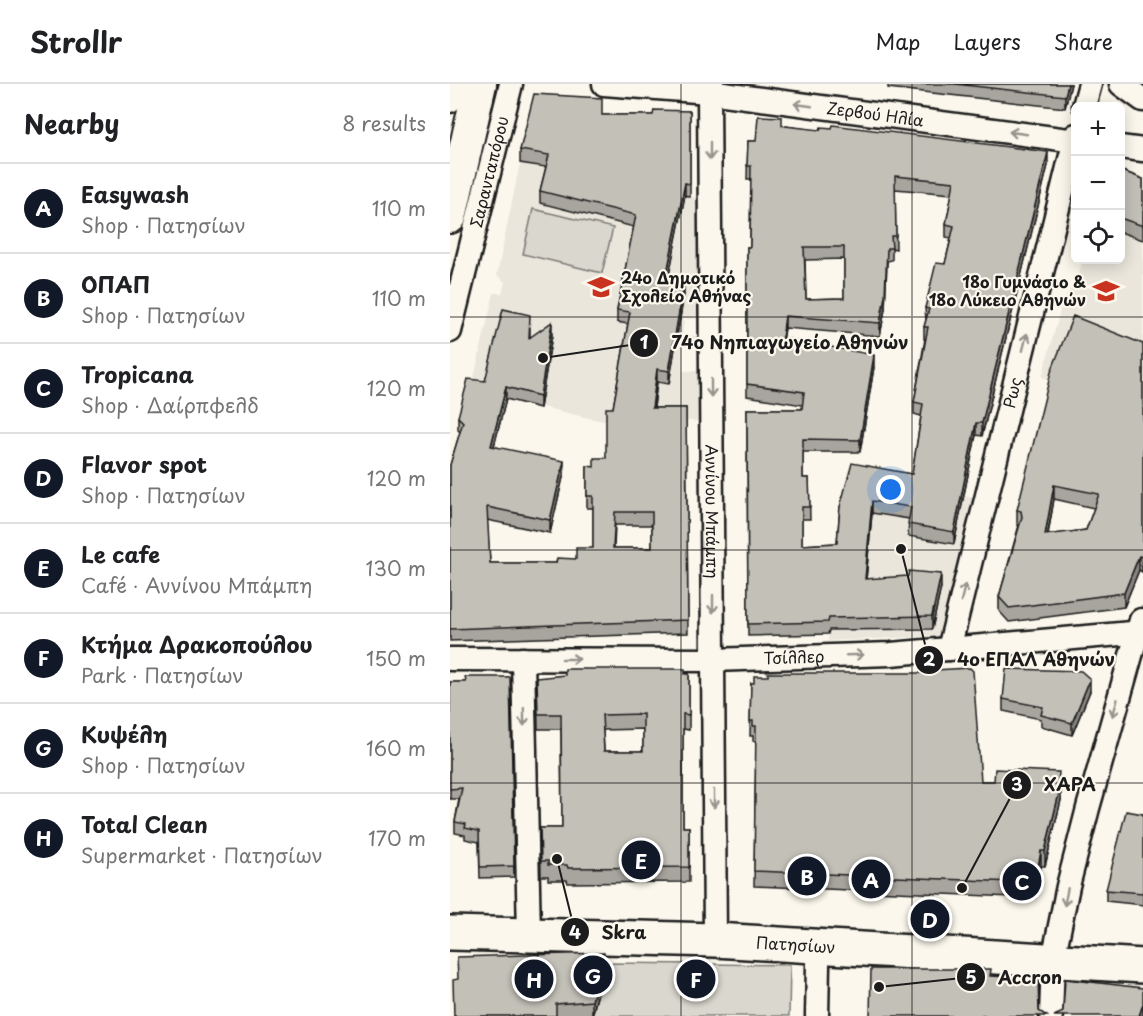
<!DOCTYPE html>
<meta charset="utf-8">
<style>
:root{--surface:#fff;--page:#f6f6f6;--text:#202124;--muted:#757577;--line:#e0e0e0;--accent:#111827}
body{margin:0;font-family:"Playpen Sans",sans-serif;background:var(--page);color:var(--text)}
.controls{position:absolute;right:18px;top:18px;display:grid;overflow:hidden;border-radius:9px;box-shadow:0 3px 15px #0003}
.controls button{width:54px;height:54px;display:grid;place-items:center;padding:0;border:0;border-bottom:2px solid var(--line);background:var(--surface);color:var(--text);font:30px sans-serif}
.you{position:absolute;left:441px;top:406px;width:21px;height:21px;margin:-15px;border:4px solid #fff;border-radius:50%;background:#1a73e8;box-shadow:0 0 0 9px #1a73e833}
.badge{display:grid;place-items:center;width:39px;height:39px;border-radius:50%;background:var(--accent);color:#fff;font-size:20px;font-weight:700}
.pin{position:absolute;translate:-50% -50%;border:3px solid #fff;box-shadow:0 2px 6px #0006}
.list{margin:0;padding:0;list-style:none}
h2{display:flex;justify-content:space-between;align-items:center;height:78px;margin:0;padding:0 24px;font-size:26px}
h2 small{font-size:20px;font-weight:400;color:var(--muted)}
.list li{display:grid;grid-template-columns:39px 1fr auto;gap:18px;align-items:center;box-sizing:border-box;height:90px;padding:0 24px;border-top:2px solid var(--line)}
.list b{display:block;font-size:22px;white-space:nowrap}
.list p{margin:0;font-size:20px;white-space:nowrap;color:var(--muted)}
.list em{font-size:20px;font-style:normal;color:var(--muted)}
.icon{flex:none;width:33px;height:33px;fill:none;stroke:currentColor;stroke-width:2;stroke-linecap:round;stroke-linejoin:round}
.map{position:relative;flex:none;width:693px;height:932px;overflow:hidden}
header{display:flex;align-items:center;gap:36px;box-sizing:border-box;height:84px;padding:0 30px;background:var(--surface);border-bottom:2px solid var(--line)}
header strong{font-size:28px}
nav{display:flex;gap:33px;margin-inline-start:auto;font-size:21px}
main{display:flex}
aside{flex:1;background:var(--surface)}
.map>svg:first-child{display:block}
.built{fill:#eae6dc}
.park{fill:#dad7ce;stroke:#7b7a75;stroke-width:1.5}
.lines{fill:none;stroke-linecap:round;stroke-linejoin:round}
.street-casing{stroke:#1c1c1c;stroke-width:27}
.secondary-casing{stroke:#1c1c1c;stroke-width:36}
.primary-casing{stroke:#1c1c1c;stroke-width:38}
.street{stroke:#fbf7ec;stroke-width:22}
.secondary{stroke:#fbf7ec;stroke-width:32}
.primary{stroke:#fbf7ec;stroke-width:33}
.wall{fill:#a8a59e;stroke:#1c1c1c;stroke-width:1.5;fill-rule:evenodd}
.shaded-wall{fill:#888681;stroke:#1c1c1c;stroke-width:1.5}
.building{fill:#c3c0b8;stroke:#1c1c1c;stroke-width:1.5;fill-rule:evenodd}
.oneway{stroke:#97948e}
.grid{fill:none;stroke:#1c1c1c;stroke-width:1.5;stroke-opacity:0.55}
.labels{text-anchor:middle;stroke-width:4.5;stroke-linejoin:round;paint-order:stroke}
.street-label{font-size:16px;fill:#1c1c1c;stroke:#fbf7ec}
.poi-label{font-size:16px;font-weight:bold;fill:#1c1c1c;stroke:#fbf7ec;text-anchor:start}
.leader{fill:none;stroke:#1c1c1c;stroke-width:2}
.callout-dot{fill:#1c1c1c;stroke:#fbf7ec;stroke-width:2}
.mark-label{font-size:18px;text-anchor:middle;font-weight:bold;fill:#fff}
.callout-label{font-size:18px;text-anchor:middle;font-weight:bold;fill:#1c1c1c;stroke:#fbf7ec;stroke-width:4.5;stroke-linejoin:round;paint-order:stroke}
</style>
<header>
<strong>Strollr</strong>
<nav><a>Map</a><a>Layers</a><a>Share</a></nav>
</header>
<main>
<aside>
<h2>Nearby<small>8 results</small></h2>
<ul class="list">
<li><span class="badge">A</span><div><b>Easywash</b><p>Shop · Πατησίων</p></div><em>110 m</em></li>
<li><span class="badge">B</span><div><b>ΟΠΑΠ</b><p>Shop · Πατησίων</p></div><em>110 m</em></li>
<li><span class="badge">C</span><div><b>Tropicana</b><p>Shop · Δαίρπφελδ</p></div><em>120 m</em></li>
<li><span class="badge">D</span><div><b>Flavor spot</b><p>Shop · Πατησίων</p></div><em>120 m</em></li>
<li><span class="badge">E</span><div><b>Le cafe</b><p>Café · Αννίνου Μπάμπη</p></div><em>130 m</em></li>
<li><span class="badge">F</span><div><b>Κτήμα Δρακοπούλου</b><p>Park · Πατησίων</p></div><em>150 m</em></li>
<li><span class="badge">G</span><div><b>Κυψέλη</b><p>Shop · Πατησίων</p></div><em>160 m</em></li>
<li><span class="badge">H</span><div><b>Total Clean</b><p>Supermarket · Πατησίων</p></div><em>170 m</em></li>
</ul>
</aside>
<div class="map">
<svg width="693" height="932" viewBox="0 0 693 932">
<rect width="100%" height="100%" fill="#fbf7ec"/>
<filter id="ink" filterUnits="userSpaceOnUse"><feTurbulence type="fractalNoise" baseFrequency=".0167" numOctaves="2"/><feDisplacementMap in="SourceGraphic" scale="12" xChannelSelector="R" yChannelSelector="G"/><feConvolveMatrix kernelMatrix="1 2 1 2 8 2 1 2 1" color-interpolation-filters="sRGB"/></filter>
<g filter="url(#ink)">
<path class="built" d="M 70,79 L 248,114 L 249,235 L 234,235 L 232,251 L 249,252 L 249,260 L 233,261 L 233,287 L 248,287 L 248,337 L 147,336 L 21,306 L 44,209 L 52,209 L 55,198 L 47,191 Z
M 671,100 L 693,109 L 693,325 L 592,293 L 613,216 L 626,199 L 633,176 L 670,176 Z
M 462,403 L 526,414 L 494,552 L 378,557 L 390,436 Z"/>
<path class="park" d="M 83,125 L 163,144 L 152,189 L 73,170 Z
M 156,879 L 340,881 L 339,932 L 142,932 Z"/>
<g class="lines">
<g class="street-casing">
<g id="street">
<path id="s1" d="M 154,0 L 259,8 L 626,57"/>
<path id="s2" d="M 262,0 L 259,8 L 265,856"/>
<path d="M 671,0 L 693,16"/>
<path d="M 0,17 L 4,0"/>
<path d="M 634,22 L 640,0"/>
<path d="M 670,63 L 693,66"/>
<path id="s3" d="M 0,247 L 61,0"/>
<path id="s4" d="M 499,565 L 626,51"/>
<path id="s5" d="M 0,575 L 263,576 L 441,570 L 693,548"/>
<path d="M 73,575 L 79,851"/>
<path d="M 367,932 L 368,880"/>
<path d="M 601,932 L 603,876 L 618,802 L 638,724 L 691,536"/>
</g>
</g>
<g class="secondary-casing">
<path id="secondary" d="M 0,133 L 30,0"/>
</g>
<g class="primary-casing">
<g id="primary">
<path id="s6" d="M 0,849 L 265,856 L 693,882"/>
</g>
</g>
<use href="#street" class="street"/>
<use href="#secondary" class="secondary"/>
<use href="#primary" class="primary"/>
</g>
<path class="wall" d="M 438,0 L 621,0 L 615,24 L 438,4 Z
M 240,27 L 240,113 L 235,111 L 218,195 L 234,210 L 219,300 L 207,298 L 204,324 L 236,324 L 238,549 L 0,557 L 0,381 L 10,348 L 8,346 L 8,333 L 35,297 L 80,244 L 80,253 L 102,251 L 90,324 L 56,315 L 44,362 L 114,389 L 100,449 L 37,436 L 40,479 L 106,479 L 126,475 L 143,464 L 143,424 L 137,424 L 137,382 L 144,383 L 156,374 L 163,324 L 178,240 L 167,238 L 167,226 L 184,143 L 90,119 L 90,107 L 96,83 L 70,79 L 70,66 L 152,31 L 203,31 ZM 165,441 L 202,441 L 202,464 L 164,464 Z
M 332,41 L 335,42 L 598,81 L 532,352 L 526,351 L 504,460 L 458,452 L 459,435 L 422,429 L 416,495 L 491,503 L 482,545 L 379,546 L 378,550 L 298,552 L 297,325 L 352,325 L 353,321 L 297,312 L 297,163 L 300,163 L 301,95 L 297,95 L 298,57 L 306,57 ZM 445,105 L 502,110 L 496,140 L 496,153 L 501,154 L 495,180 L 475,224 L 476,236 L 474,243 L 474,255 L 475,255 L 464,318 L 464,330 L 471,332 L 462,390 L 390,423 L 387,459 L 352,461 L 352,435 L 360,435 L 359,394 L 353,394 L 353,368 L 410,368 L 424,283 L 333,254 L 335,244 L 430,252 L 435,225 L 437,177 L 442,176 L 442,164 L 446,165 ZM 394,175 L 394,214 L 356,215 L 355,176 Z
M 670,86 L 693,95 L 693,156 L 670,148 Z
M 693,260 L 693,485 L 692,488 L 689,486 L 674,523 L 559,538 L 549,527 L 549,513 L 569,441 L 567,441 L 567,426 ZM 604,415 L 644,424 L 636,446 L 598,451 Z
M 239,590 L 239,646 L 233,645 L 233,743 L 239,743 L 239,798 L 118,799 L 117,796 L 98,796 L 98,792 L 91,792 L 90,744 L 112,744 L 111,645 L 88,645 L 87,594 ZM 193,645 L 193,667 L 154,667 L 153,646 Z
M 60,593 L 64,793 L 30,794 L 29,758 L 15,755 L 15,751 L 5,749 L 5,738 L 9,715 L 0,715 L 0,598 L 15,598 Z
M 301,599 L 531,697 L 609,700 L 611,716 L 595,782 L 591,782 L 585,814 L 304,802 L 306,657 L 303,657 L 303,652 L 300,652 Z
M 640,607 L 622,651 L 591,642 L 591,635 L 553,627 L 553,615 Z
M 693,730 L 693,821 L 656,817 L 656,806 Z
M 154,884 L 142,932 L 4,932 Z"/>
<path class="shaded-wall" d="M 618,0 L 621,0 L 615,24 L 615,12 Z
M 598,68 L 598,81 L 532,352 L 532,339 Z
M 235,99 L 235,111 L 216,207 L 216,194 Z
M 437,177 L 435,225 L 430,252 L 430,239 Z
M 234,198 L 234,210 L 219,300 L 219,287 Z
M 335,232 L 335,244 L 332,266 L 332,254 Z
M 102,238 L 102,251 L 90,324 L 90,312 Z
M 424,271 L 424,283 L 410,368 L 410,356 Z
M 207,285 L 207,298 L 202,337 L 202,324 Z
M 56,303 L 56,315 L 41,374 L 41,362 Z
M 526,339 L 526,351 L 504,460 L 504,448 Z
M 114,377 L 114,389 L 100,449 L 100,436 Z
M 604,401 L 604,415 L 595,465 L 595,451 Z
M 422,417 L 422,429 L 415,507 L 415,495 Z
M 693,471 L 693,485 L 692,488 L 692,473 Z
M 689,472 L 689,486 L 674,523 L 674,509 Z
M 491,490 L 491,503 L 482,545 L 482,532 Z
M 640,595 L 640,607 L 622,651 L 622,639 Z
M 611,701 L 611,716 L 595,782 L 595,767 Z
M 591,767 L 591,782 L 585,814 L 585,799 Z
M 154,869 L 154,884 L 142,932 L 142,917 Z
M 693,920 L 693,932 L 689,932 Z"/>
<path class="building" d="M 505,0 L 618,0 L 615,12 Z
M 84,10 L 152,14 L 152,31 L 203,31 L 204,26 L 240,27 L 240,100 L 235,99 L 216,194 L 234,198 L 219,287 L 207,285 L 202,324 L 236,324 L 238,536 L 0,545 L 0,381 L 13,338 L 8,333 L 18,295 L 35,297 L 53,225 L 80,231 L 79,254 L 102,238 L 90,312 L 56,303 L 41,362 L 114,377 L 100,436 L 37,423 L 40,479 L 106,479 L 107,474 L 126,475 L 126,464 L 143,464 L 143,412 L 137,412 L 137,382 L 144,383 L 144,374 L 156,374 L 156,324 L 163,324 L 180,228 L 167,226 L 186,131 L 90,107 L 99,71 L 70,66 ZM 165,428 L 202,428 L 202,464 L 163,464 Z
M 308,32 L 332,33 L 332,41 L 335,42 L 370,46 L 371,43 L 382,44 L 383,41 L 598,68 L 532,339 L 526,339 L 504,448 L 458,440 L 461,423 L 422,417 L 415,495 L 458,492 L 459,487 L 491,490 L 482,532 L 379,534 L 378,538 L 298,540 L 297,325 L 352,325 L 354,308 L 297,300 L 297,163 L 300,163 L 301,82 L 297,82 L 298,57 L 306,57 ZM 445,92 L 504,98 L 496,140 L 504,142 L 495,180 L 486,179 L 475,224 L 479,225 L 474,243 L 478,243 L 464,318 L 473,320 L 462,390 L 402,379 L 390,423 L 387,459 L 352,461 L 352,423 L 360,423 L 359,394 L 353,394 L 353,355 L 410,356 L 424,271 L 332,254 L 335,232 L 430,239 L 435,212 L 437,164 L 442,164 L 441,152 L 446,152 ZM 354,163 L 394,163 L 394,214 L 356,215 Z
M 670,86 L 693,95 L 693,142 L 670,134 Z
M 623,232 L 693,260 L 693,471 L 692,473 L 689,472 L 674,509 L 559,524 L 549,513 L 572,433 L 571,427 L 567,426 L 601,288 ZM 604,401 L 649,410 L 636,446 L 595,451 Z
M 520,584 L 523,587 L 531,697 L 544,697 L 545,685 L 609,688 L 608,699 L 611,701 L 595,767 L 591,767 L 585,799 L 304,787 L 306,642 L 303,642 L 303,637 L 300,637 L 301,599 L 304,599 L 304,592 L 318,592 L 318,589 L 484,589 L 484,586 Z
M 115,585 L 235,585 L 235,590 L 239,590 L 239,631 L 233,630 L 233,743 L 239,743 L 239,783 L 118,784 L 117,781 L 98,781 L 98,777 L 91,777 L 90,744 L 112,744 L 111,630 L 88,630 L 87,594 L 115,591 ZM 193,630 L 193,667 L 154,667 L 152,631 Z
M 556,585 L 631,587 L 640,595 L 622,639 L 591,631 L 593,623 L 553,615 Z
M 15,593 L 60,593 L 64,782 L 30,783 L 29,747 L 15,744 L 16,740 L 5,738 L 12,704 L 0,705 L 0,598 L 16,598 Z
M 676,727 L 693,730 L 693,809 L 656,806 Z
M 154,869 L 142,917 L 106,920 L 106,932 L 4,932 L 3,896 L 8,895 L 7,873 Z
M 421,885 L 541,885 L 540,892 L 588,894 L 589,927 L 597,932 L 420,932 Z
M 615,895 L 693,904 L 693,920 L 689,932 L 604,932 L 613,928 Z"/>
<defs><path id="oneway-shaft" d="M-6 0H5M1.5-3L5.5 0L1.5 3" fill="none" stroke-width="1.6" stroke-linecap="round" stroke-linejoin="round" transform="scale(1.5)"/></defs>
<g class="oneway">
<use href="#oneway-shaft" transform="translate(353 21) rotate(-172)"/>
<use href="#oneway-shaft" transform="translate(568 49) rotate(-172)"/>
<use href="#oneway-shaft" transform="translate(260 67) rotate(90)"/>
<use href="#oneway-shaft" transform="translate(575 258) rotate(-76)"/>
<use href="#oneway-shaft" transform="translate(261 304) rotate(90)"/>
<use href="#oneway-shaft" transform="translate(513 509) rotate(-76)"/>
<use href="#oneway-shaft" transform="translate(263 520) rotate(90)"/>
<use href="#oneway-shaft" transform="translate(405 571) rotate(-2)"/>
<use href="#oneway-shaft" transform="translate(121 575)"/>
<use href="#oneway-shaft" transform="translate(665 624) rotate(106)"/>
<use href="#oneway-shaft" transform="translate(74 633) rotate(89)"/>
<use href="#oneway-shaft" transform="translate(264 715) rotate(90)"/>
<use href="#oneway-shaft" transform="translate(616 813) rotate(101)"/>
</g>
</g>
<path class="grid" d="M 231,0 L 231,932M 462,0 L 462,932M 0,233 L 693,233M 0,466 L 693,466M 0,699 L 693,699"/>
<defs>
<g id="school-bare" transform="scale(2.07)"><path d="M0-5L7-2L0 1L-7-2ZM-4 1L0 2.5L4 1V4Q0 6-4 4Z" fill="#c8321e" stroke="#fbf7ec" stroke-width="2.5" paint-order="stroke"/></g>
</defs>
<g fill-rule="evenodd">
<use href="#school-bare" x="151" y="203"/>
<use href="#school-bare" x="656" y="207"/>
</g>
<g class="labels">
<g class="street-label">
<text dy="6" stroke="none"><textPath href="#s1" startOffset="273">Ζερβού Ηλία</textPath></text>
<text dy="6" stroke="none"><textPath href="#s3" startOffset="164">Σαρανταπόρου</textPath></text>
<text dy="6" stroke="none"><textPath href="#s4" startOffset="264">Ρως</textPath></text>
<text dy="6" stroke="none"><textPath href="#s2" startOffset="428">Αννίνου Μπάμπη</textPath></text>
<text dy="6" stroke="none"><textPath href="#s5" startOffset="344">Τσίλλερ</textPath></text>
<text dy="6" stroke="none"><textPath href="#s6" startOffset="346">Πατησίων</textPath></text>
</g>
<g class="poi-label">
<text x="171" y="200">24ο Δημοτικό<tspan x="171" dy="18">Σχολείο Αθήνας</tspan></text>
<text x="636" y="204" text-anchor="end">18ο Γυμνάσιο &amp;<tspan x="636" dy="18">18ο Λύκειο Αθηνών</tspan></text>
</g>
</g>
<path class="leader" d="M93 274L194 259M451 465L479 576M512 804L567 701M107 775L125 848M429 903L521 893"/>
<g class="callout-dot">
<circle cx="93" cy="274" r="6"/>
<circle cx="451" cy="465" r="6"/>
<circle cx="512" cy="804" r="6"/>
<circle cx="107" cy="775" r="6"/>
<circle cx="429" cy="903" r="6"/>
<circle cx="194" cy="259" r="15"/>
<circle cx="479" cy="576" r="15"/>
<circle cx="567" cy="701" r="15"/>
<circle cx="125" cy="848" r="15"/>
<circle cx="521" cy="893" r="15"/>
</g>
<g class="mark-label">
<text x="194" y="265">1</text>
<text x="479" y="582">2</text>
<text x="567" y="707">3</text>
<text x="125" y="855">4</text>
<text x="521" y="900">5</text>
</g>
<g class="callout-label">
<text x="340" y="265">74ο Νηπιαγωγείο Αθηνών</text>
<text x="586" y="582">4ο ΕΠΑΛ Αθηνών</text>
<text x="620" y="707">ΧΑΡΑ</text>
<text x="174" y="855">Skra</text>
<text x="580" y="900">Accron</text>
</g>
</svg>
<div class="controls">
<button>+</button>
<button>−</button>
<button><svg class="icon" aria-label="locate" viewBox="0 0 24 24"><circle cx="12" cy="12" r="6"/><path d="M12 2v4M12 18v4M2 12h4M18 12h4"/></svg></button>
</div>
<div class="you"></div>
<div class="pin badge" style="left:421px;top:795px">A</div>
<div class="pin badge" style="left:357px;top:792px">B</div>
<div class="pin badge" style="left:572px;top:797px">C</div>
<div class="pin badge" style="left:480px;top:835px">D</div>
<div class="pin badge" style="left:191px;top:776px">E</div>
<div class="pin badge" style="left:246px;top:895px">F</div>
<div class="pin badge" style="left:143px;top:891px">G</div>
<div class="pin badge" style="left:84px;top:895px">H</div>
</div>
</main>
